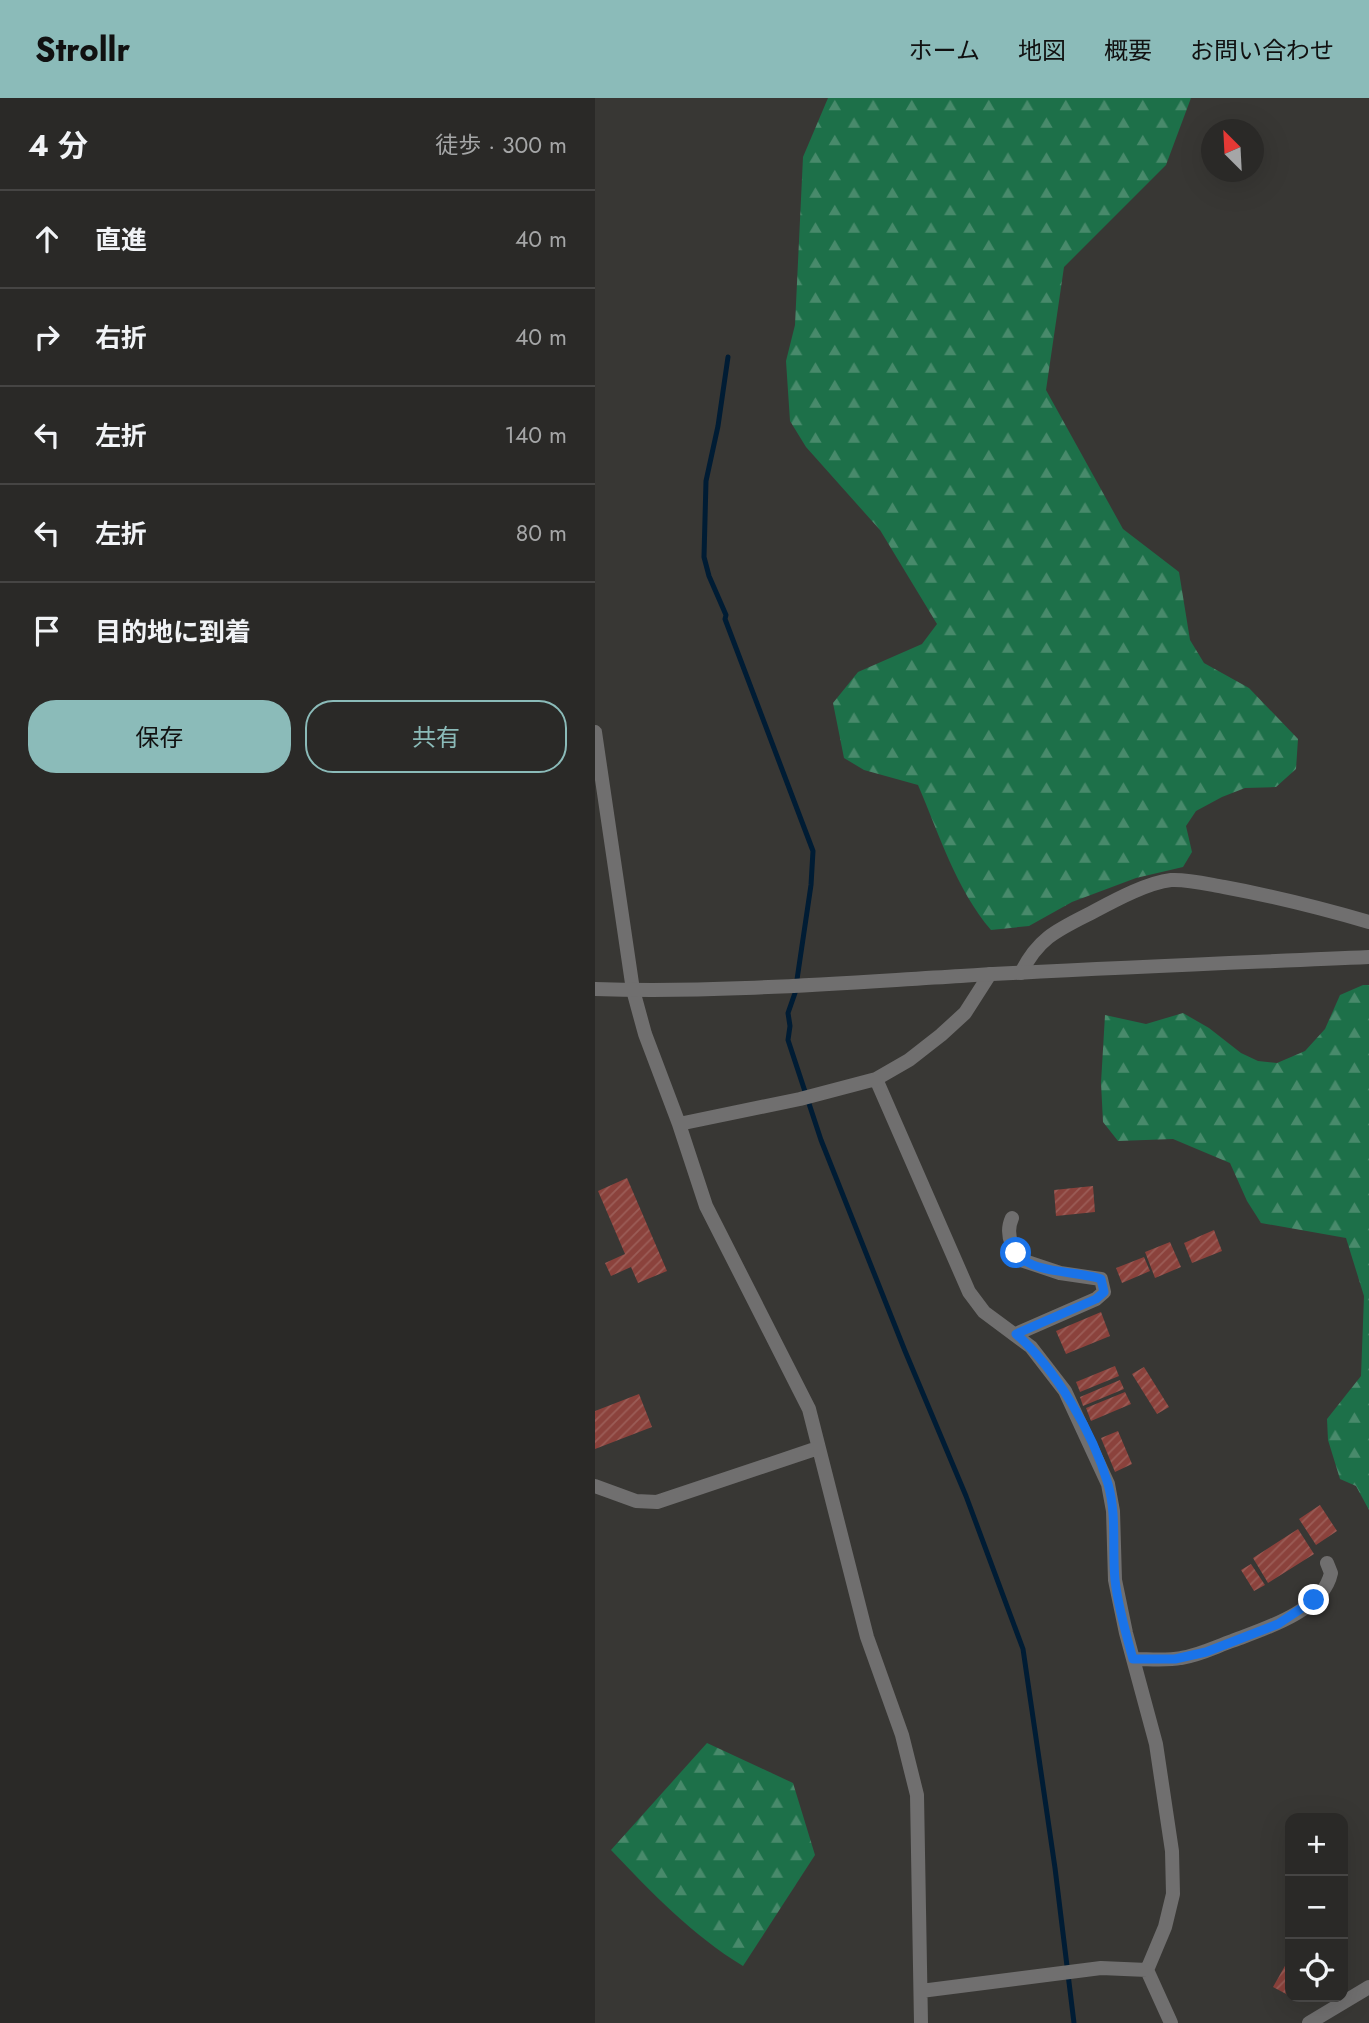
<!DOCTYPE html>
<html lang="ja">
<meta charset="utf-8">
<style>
:root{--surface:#2a2927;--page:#363533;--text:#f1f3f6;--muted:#a5a6a7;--line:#464544;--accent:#8bbbb9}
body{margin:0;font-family:Jost,"Noto Sans JP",sans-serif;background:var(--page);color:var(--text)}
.controls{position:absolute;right:21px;bottom:21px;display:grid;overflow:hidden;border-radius:14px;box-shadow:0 7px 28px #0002}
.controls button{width:63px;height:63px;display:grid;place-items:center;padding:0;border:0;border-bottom:2px solid var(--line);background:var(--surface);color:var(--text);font:35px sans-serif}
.compass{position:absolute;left:606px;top:21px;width:63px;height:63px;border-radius:50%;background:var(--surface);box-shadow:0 7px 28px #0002;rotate:336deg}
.stop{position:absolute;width:21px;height:21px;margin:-16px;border:5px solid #1a73e8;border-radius:50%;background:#fff}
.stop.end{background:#1a73e8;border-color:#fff;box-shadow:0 2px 7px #0008}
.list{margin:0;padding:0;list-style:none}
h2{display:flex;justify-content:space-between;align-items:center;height:91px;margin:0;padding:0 28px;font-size:30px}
h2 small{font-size:23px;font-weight:400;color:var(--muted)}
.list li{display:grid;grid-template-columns:46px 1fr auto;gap:21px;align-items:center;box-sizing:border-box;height:98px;padding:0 28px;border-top:2px solid var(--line)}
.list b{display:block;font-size:26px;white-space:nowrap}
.list em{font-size:23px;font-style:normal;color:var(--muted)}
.actions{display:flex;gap:14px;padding:21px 28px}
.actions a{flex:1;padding:16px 0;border:2px solid var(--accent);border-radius:28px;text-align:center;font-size:24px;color:var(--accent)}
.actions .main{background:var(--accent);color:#111}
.icon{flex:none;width:38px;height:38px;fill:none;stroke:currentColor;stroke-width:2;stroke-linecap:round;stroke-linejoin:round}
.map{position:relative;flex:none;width:774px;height:1925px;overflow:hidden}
header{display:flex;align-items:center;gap:42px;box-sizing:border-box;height:98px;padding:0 35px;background:var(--accent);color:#111}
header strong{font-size:33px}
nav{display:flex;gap:38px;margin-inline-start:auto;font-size:24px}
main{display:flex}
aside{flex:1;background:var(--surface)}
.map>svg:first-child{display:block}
.forest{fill:url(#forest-firs)}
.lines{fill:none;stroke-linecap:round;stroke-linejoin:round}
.stream{stroke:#001c34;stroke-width:5}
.building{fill:url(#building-hatch)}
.minor{stroke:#706f6f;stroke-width:14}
.tertiary{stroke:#706f6f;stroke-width:14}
.route{stroke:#1a73e8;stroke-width:9}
</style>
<header>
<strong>Strollr</strong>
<nav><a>ホーム</a><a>地図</a><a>概要</a><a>お問い合わせ</a></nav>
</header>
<main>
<aside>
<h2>4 分<small>徒歩 · 300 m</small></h2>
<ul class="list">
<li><svg class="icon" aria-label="ahead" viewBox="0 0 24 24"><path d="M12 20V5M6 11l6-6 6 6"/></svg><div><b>直進</b></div><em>40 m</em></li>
<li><svg class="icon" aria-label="right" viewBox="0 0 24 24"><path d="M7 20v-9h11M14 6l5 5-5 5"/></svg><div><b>右折</b></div><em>40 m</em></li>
<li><svg class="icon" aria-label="left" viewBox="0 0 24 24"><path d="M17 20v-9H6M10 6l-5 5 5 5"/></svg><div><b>左折</b></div><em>140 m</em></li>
<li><svg class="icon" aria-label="left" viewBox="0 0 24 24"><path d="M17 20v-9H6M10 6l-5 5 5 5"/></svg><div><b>左折</b></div><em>80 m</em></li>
<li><svg class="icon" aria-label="arrive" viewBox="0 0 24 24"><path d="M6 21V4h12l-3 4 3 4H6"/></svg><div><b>目的地に到着</b></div></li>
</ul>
<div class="actions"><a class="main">保存</a><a>共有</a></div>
</aside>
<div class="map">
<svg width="774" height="1925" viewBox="0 0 774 1925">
<defs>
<pattern id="forest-firs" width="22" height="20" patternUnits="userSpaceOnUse" patternTransform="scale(1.75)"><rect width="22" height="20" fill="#1d7049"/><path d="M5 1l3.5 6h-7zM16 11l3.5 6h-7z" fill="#488a6b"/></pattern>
<pattern id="building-hatch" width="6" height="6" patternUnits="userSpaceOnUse" patternTransform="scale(1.75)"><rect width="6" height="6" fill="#8b423c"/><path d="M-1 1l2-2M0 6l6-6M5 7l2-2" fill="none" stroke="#9b5d57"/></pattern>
</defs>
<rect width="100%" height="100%" fill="#383734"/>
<path class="forest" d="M 233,0 L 596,0 L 571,67 L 469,169 L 451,292 L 528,431 L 584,474 L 595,542 L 609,565 L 654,590 L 703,641 L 701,671 L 681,689 L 650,690 L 627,699 L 601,713 L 591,728 L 597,754 L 588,769 L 541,780 L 477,804 L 434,828 L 396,832 C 361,791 344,736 323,687 L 269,672 L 249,660 L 238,605 L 263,574 L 327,546 L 342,526 L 285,432 L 211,349 L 195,323 L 191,263 L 200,227 L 208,59 Z
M 768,887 L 774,887 L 774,1412 L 761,1388 L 745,1381 L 733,1342 L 732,1321 L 766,1278 L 769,1198 L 751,1140 L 666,1125 L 652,1103 L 635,1065 L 578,1041 L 523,1043 L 508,1024 L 506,985 L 510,917 L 551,926 L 588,915 L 614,930 L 646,955 L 663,963 L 682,965 L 710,953 L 730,931 L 745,897 Z
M 112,1645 L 198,1685 L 220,1757 L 148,1868 C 97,1837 57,1795 16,1752 Z"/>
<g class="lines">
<path class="stream" d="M 133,259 L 123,328 L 111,383 L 109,459 L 114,478 L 131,517 L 130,521 L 218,753 L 216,787 L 200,895 L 193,915 L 195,928 L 193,942 L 226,1042 L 310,1253 L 371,1398 L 428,1551 L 460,1770 L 479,1925"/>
</g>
<path class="building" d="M 32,1080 L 72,1173 L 43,1185 L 36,1169 L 16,1178 L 10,1165 L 30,1156 L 3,1093 Z
M 498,1088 L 500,1114 L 461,1118 L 459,1092 Z
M 619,1132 L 627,1153 L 597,1165 L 589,1145 Z
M 575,1144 L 586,1169 L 560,1180 L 550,1154 Z
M 549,1159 L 555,1173 L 527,1185 L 521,1170 Z
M 506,1214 L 515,1238 L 471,1256 L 461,1233 Z
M 520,1268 L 524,1278 L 485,1294 L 481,1284 Z
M 549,1269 L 574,1309 L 562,1316 L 537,1276 Z
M 525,1282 L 529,1291 L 488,1308 L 485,1299 Z
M 530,1294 L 536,1306 L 496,1323 L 491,1310 Z
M 44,1296 L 57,1329 L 0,1351 L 0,1313 Z
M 523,1333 L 537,1366 L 520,1374 L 506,1340 Z
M 725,1407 L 742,1433 L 721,1447 L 704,1421 Z
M 703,1431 L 719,1456 L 673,1485 L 658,1460 Z
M 656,1466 L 670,1487 L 659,1493 L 646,1472 Z
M 695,1859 L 695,1892 L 693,1897 L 678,1889 Z"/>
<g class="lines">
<path class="minor" d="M 0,634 L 38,892 L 50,936 L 84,1026 L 111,1108 L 214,1311 L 272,1539 L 307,1637 L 322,1697 L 326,1925
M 426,875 C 442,842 460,833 492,817 C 515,805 550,785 576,782 C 592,781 612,786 629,789 C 678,798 726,810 774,824
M 281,981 L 374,1194 L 389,1214 L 436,1249 L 470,1293 L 513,1386 L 518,1413 L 520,1482 L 531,1535 L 561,1646 L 577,1753 L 578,1796 L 570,1829 L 552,1872
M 84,1026 L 205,1001 L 281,981 L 314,962 L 346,937 L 370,915 L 395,876
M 417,1120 C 410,1135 416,1149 426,1162 L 465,1175 L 506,1181 L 509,1194 L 501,1201 L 421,1236
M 0,1388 L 41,1403 L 62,1404 L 223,1350
M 538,1561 C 554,1561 571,1563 586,1560 C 605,1557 620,1549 637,1543 C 669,1531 728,1513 736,1475 L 732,1465
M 326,1893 L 506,1870 L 552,1872 L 576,1925
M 714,1925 L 774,1889"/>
<path class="tertiary" d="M 0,891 C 122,895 244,885 366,878 C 502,870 638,865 774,859"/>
</g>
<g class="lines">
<path class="route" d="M 421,1155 C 439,1177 481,1172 506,1181 L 509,1194 L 501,1201 L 421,1236 C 461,1271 498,1335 513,1386 C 522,1417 517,1450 520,1482 C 523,1509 531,1536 538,1561 L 580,1561 L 611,1554 L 683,1526 L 719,1502"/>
</g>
</svg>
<div class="controls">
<button>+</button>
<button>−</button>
<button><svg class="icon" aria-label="locate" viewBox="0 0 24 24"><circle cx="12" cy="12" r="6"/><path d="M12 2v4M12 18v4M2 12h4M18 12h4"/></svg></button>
</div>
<svg class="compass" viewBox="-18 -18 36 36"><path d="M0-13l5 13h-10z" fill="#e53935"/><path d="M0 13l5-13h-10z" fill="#a5a6a7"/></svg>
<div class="stop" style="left:421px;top:1155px"></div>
<div class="stop end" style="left:719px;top:1502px"></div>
</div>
</main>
